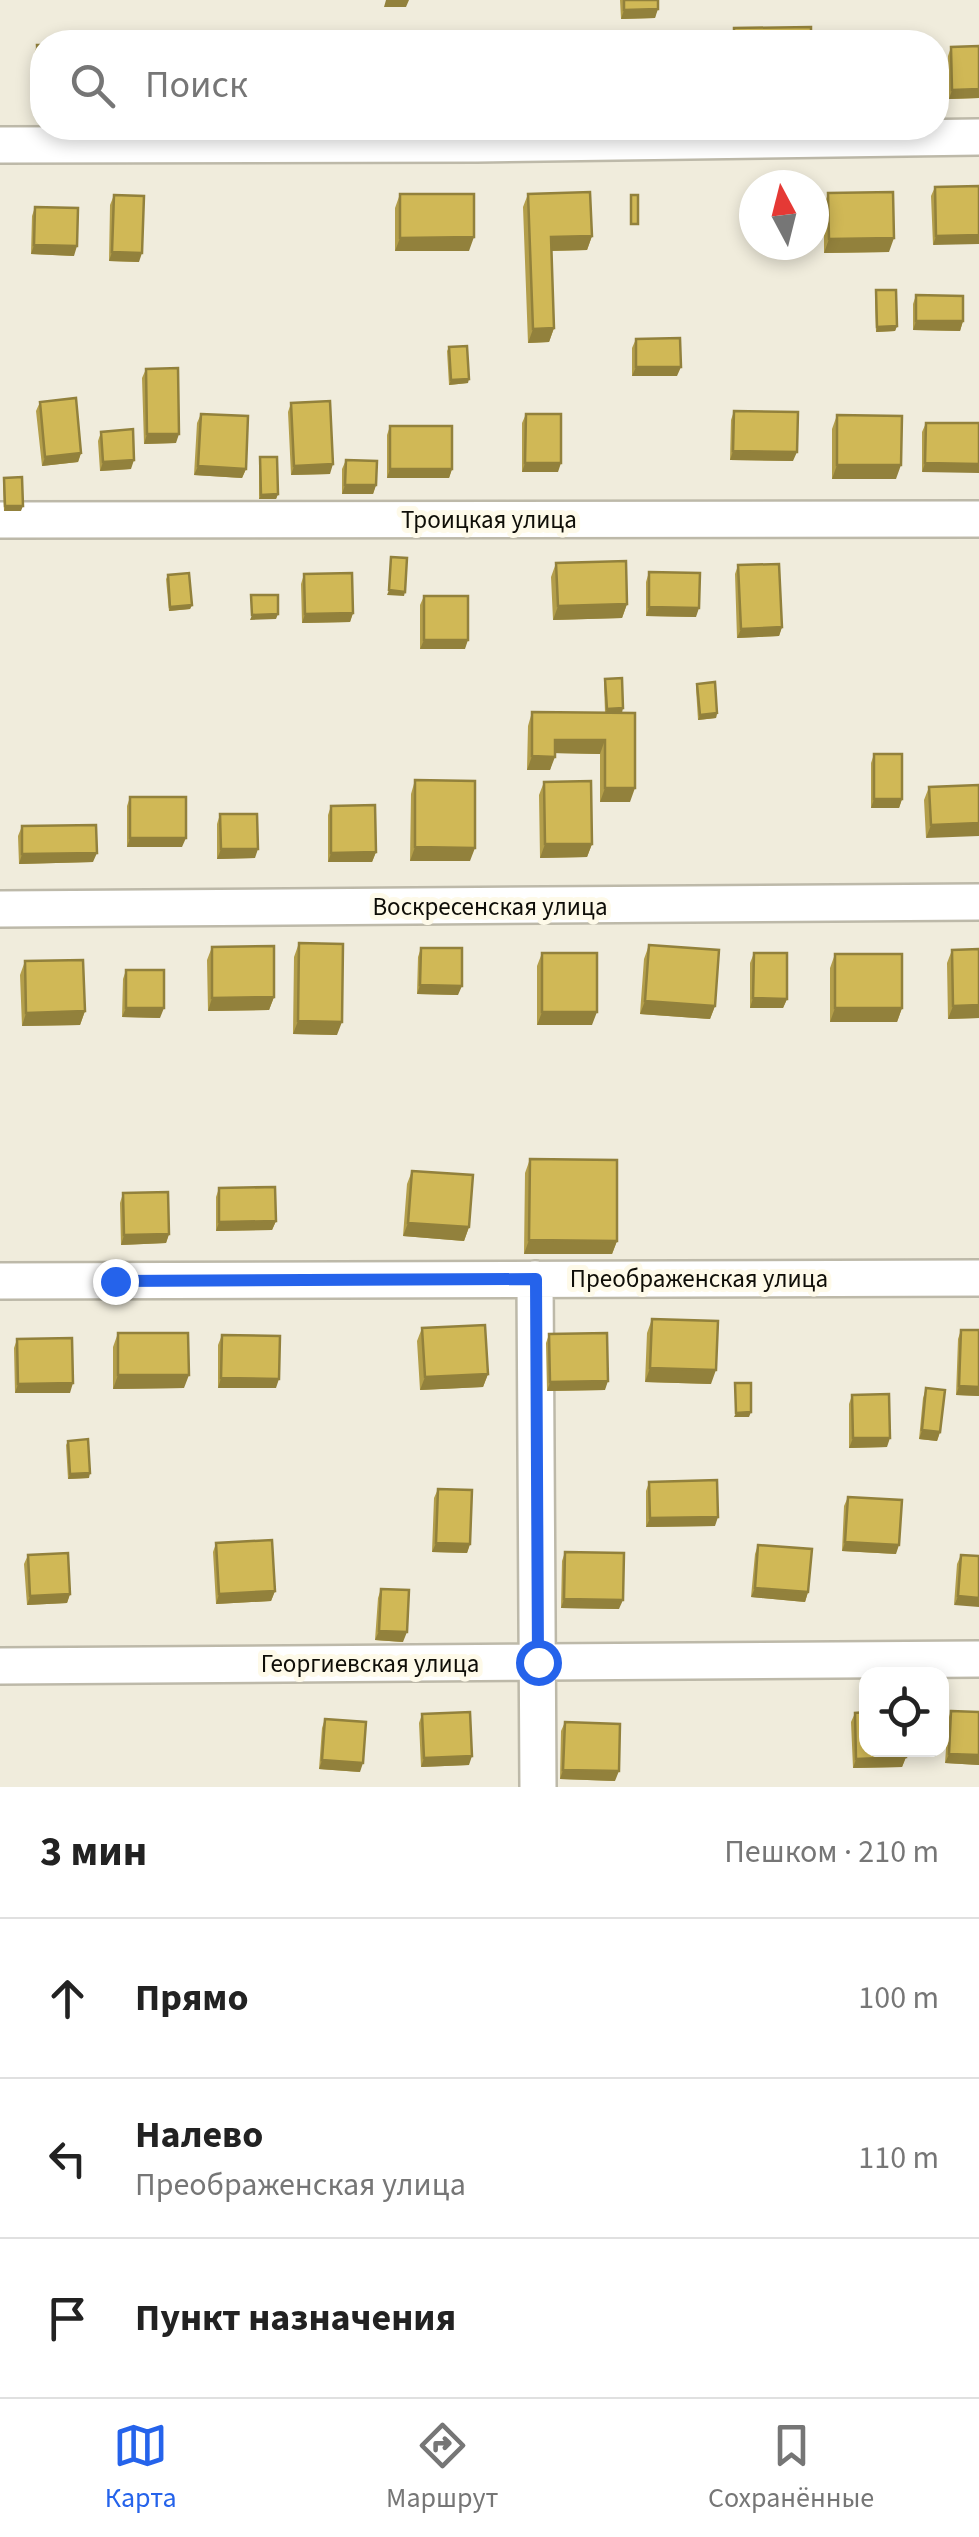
<!DOCTYPE html>
<html lang="ru">
<meta charset="utf-8">
<style>
:root{--surface:#fff;--page:#f6f6f6;--text:#222;--muted:#767676;--line:#e0e0e0;--accent:#2563eb}
body{margin:0;font-family:"Source Sans 3",sans-serif;background:var(--page);color:var(--text)}
.controls{position:absolute;right:30px;bottom:30px;display:grid;overflow:hidden;border-radius:20px;box-shadow:0 5px 15px #0003}
.controls button{width:90px;height:90px;display:grid;place-items:center;padding:0;border:0;border-bottom:2px solid var(--line);background:var(--surface);color:var(--text);font:50px sans-serif}
.compass{position:absolute;left:739px;top:170px;width:90px;height:90px;border-radius:50%;background:var(--surface);box-shadow:0 5px 15px #0003;rotate:353deg}
.stop{position:absolute;width:30px;height:30px;margin:-22px;border:8px solid #2563eb;border-radius:50%;background:#fff}
.stop.end{background:#2563eb;border-color:#fff;box-shadow:0 2px 10px #0008}
.list{margin:0;padding:0;list-style:none}
h2{display:flex;justify-content:space-between;align-items:center;height:130px;margin:0;padding:0 40px;font-size:42px}
h2 small{font-size:32px;font-weight:400;color:var(--muted)}
.list li{display:grid;grid-template-columns:65px 1fr auto;gap:30px;align-items:center;box-sizing:border-box;height:160px;padding:0 40px;border-top:2px solid var(--line)}
.list b{display:block;font-size:38px;white-space:nowrap}
.list p{margin:0;font-size:32px;white-space:nowrap;color:var(--muted)}
.list em{font-size:32px;font-style:normal;color:var(--muted)}
.icon{flex:none;width:55px;height:55px;fill:none;stroke:currentColor;stroke-width:2;stroke-linecap:round;stroke-linejoin:round}
.map{position:relative;flex:none;width:979px;height:1787px;overflow:hidden}
.search{position:absolute;background:var(--surface);box-shadow:0 5px 15px #0003;left:30px;right:30px;top:30px;height:110px;display:flex;align-items:center;gap:25px;box-sizing:border-box;padding:0 35px;border-radius:40px;color:var(--muted);font-size:38px}
.sheet{height:610px;background:var(--surface)}
nav{display:flex;justify-content:space-around;align-items:center;box-sizing:border-box;height:140px;border-top:2px solid var(--line);background:var(--surface);font-size:28px;color:var(--muted)}
nav a{display:grid;justify-items:center;gap:5px}
nav .on{color:var(--accent)}
.map>svg:first-child{display:block}
.lines{fill:none;stroke-linecap:round;stroke-linejoin:round}
.minor-casing{stroke:#bdb9a9;stroke-width:40}
.minor{stroke:#fff;stroke-width:35}
.wall{fill:#b39e4a}
.shaded-wall{fill:#92813c}
.building{fill:#d0b856;stroke:#92813c;stroke-width:2.5}
.route{stroke:#2563eb;stroke-width:12}
.labels{text-anchor:middle;stroke-width:10;stroke-linejoin:round;paint-order:stroke}
.street-label{font-size:25px;fill:#0f0e08;stroke:#fefae9}
</style>
<div class="map">
<svg width="979" height="1787" viewBox="0 0 979 1787">
<rect width="100%" height="100%" fill="#f0ecdc"/>
<g class="lines">
<g class="minor-casing">
<path id="minor" d="M 0,145 L 477,144 L 979,137
M 0,520 L 979,519
M 0,909 L 979,902
M 535,1279 L 538,1787
M 0,1281 L 979,1278
M 0,1666 L 979,1659"/>
</g>
<use href="#minor" class="minor"/>
</g>
<path class="wall" d="M 620,0 L 658,0 L 655,18 L 621,19 Z
M 37,45 L 42,45 L 42,102 L 36,102 L 34,54 Z
M 979,46 L 979,98 L 949,99 L 948,56 L 951,47 Z
M 979,186 L 933,245 L 931,196 L 935,187 Z
M 828,193 L 889,252 L 824,253 L 824,207 Z
M 400,194 L 469,251 L 395,251 L 395,208 Z
M 528,194 L 592,236 L 587,250 L 552,251 L 554,328 L 549,342 L 528,343 L 523,207 Z
M 114,195 L 139,262 L 109,261 L 110,205 Z
M 35,207 L 74,256 L 31,254 L 32,216 Z
M 876,290 L 897,326 L 895,331 L 876,332 L 875,295 Z
M 916,295 L 963,321 L 960,331 L 913,330 L 913,304 Z
M 636,339 L 677,376 L 632,376 L 632,348 Z
M 449,347 L 468,383 L 449,385 L 447,351 Z
M 146,369 L 176,443 L 144,444 L 142,378 Z
M 40,402 L 81,453 L 78,462 L 42,466 L 36,411 Z
M 291,403 L 330,474 L 291,475 L 288,412 Z
M 734,411 L 793,461 L 730,460 L 731,420 Z
M 201,414 L 246,469 L 242,478 L 194,475 L 197,423 Z
M 526,414 L 558,472 L 522,472 L 522,423 Z
M 837,415 L 896,479 L 832,479 L 832,429 Z
M 926,423 L 979,423 L 922,472 L 922,432 Z
M 390,426 L 452,469 L 449,478 L 387,478 L 387,435 Z
M 101,432 L 131,469 L 100,471 L 98,441 Z
M 260,457 L 278,494 L 276,499 L 259,499 L 259,462 Z
M 346,460 L 376,485 L 373,494 L 342,494 L 342,469 Z
M 4,478 L 21,511 L 4,511 L 3,482 Z
M 556,563 L 627,604 L 622,618 L 553,620 L 551,577 Z
M 738,565 L 782,627 L 779,636 L 737,638 L 735,574 Z
M 649,572 L 696,617 L 646,616 L 646,582 Z
M 304,574 L 353,613 L 350,622 L 302,623 L 301,584 Z
M 168,575 L 192,605 L 190,609 L 169,611 L 166,579 Z
M 424,596 L 465,649 L 420,649 L 420,605 Z
M 605,679 L 622,713 L 630,802 L 600,802 L 600,754 L 555,753 L 550,770 L 527,770 L 528,726 L 532,712 L 605,713 L 604,683 Z
M 697,684 L 717,713 L 716,718 L 698,720 L 696,688 Z
M 874,754 L 902,799 L 899,808 L 871,808 L 871,763 Z
M 415,780 L 470,861 L 410,861 L 411,794 Z
M 544,782 L 592,844 L 587,857 L 540,858 L 539,795 Z
M 979,785 L 926,838 L 924,800 L 929,787 Z
M 130,797 L 182,847 L 127,847 L 127,806 Z
M 331,806 L 376,852 L 372,862 L 328,862 L 328,815 Z
M 220,814 L 255,858 L 217,859 L 217,824 Z
M 22,826 L 93,862 L 19,864 L 18,836 Z
M 299,943 L 337,1035 L 293,1034 L 294,957 Z
M 649,945 L 715,1006 L 710,1019 L 640,1014 L 644,959 Z
M 212,947 L 274,997 L 269,1010 L 208,1011 L 207,960 Z
M 421,948 L 458,995 L 417,994 L 418,957 Z
M 979,949 L 979,1018 L 948,1019 L 947,963 L 952,950 Z
M 542,953 L 592,1025 L 537,1025 L 537,966 Z
M 754,953 L 787,999 L 783,1008 L 750,1008 L 750,963 Z
M 835,954 L 902,1008 L 897,1022 L 830,1022 L 830,968 Z
M 25,961 L 85,1011 L 80,1025 L 22,1026 L 20,975 Z
M 126,970 L 160,1018 L 122,1017 L 123,979 Z
M 530,1159 L 617,1241 L 612,1254 L 524,1254 L 525,1173 Z
M 412,1171 L 469,1227 L 464,1241 L 403,1236 L 407,1184 Z
M 219,1188 L 276,1221 L 272,1230 L 216,1231 L 216,1197 Z
M 123,1193 L 169,1234 L 166,1243 L 121,1245 L 120,1203 Z
M 652,1319 L 711,1384 L 645,1382 L 647,1333 Z
M 422,1328 L 488,1374 L 483,1387 L 420,1390 L 417,1341 Z
M 961,1330 L 979,1330 L 979,1396 L 956,1395 L 958,1339 Z
M 118,1333 L 184,1388 L 113,1389 L 113,1347 Z
M 549,1334 L 605,1390 L 547,1391 L 546,1343 Z
M 222,1335 L 276,1388 L 218,1388 L 218,1345 Z
M 17,1339 L 70,1393 L 15,1393 L 14,1348 Z
M 926,1388 L 940,1432 L 937,1441 L 919,1439 L 923,1398 Z
M 852,1395 L 887,1447 L 849,1448 L 849,1404 Z
M 68,1441 L 89,1478 L 68,1479 L 66,1445 Z
M 649,1482 L 715,1526 L 646,1527 L 646,1491 Z
M 438,1489 L 470,1544 L 467,1553 L 432,1552 L 434,1498 Z
M 848,1497 L 896,1554 L 842,1551 L 844,1506 Z
M 216,1543 L 275,1591 L 271,1601 L 216,1604 L 213,1552 Z
M 758,1545 L 808,1592 L 805,1602 L 751,1597 L 755,1554 Z
M 565,1552 L 619,1609 L 561,1608 L 562,1561 Z
M 28,1555 L 70,1594 L 67,1603 L 27,1605 L 24,1564 Z
M 961,1555 L 979,1556 L 954,1605 L 957,1564 Z
M 381,1589 L 403,1642 L 375,1640 L 378,1598 Z
M 951,1711 L 979,1712 L 979,1765 L 945,1763 L 948,1720 Z
M 855,1713 L 906,1757 L 902,1767 L 853,1768 L 851,1722 Z
M 422,1714 L 469,1765 L 421,1767 L 419,1723 Z
M 325,1719 L 360,1772 L 319,1769 L 322,1728 Z
M 565,1722 L 615,1781 L 560,1779 L 561,1731 Z"/>
<path class="shaded-wall" d="M 386,0 L 409,0 L 406,7 L 384,7 Z
M 658,9 L 655,18 L 621,19 L 624,10 Z
M 979,89 L 979,98 L 949,99 L 952,90 Z
M 42,92 L 42,102 L 36,102 L 39,93 Z
M 979,235 L 979,244 L 933,245 L 936,236 Z
M 592,236 L 587,250 L 546,251 L 551,237 Z
M 474,237 L 469,251 L 395,251 L 400,238 Z
M 894,238 L 889,252 L 824,253 L 829,239 Z
M 34,245 L 77,246 L 74,256 L 31,254 Z
M 112,252 L 142,253 L 139,262 L 109,261 Z
M 916,321 L 963,321 L 960,331 L 913,330 Z
M 897,326 L 895,331 L 876,332 L 877,327 Z
M 554,328 L 549,342 L 528,343 L 533,329 Z
M 636,367 L 681,367 L 677,376 L 632,376 Z
M 469,379 L 468,383 L 449,385 L 451,380 Z
M 147,434 L 179,434 L 176,443 L 144,444 Z
M 733,451 L 797,452 L 793,461 L 730,460 Z
M 81,453 L 78,462 L 42,466 L 45,457 Z
M 134,460 L 131,469 L 100,471 L 103,462 Z
M 525,463 L 561,463 L 558,472 L 522,472 Z
M 925,463 L 979,464 L 979,473 L 922,472 Z
M 333,464 L 330,474 L 291,475 L 294,466 Z
M 837,465 L 901,465 L 896,479 L 832,479 Z
M 198,466 L 246,469 L 242,478 L 194,475 Z
M 390,469 L 452,469 L 449,478 L 387,478 Z
M 345,485 L 376,485 L 373,494 L 342,494 Z
M 278,494 L 276,499 L 259,499 L 261,495 Z
M 5,506 L 23,506 L 21,511 L 4,511 Z
M 389,590 L 405,592 L 404,596 L 387,595 Z
M 627,604 L 622,618 L 553,620 L 558,606 Z
M 192,605 L 190,609 L 169,611 L 170,607 Z
M 649,607 L 699,608 L 696,617 L 646,616 Z
M 353,613 L 350,622 L 302,623 L 305,614 Z
M 278,614 L 276,619 L 250,620 L 252,615 Z
M 782,627 L 779,636 L 737,638 L 741,629 Z
M 424,640 L 468,640 L 465,649 L 420,649 Z
M 623,708 L 622,713 L 605,714 L 607,709 Z
M 717,713 L 716,718 L 698,720 L 700,715 Z
M 555,740 L 605,740 L 600,754 L 550,753 Z
M 532,756 L 555,757 L 550,770 L 527,770 Z
M 605,788 L 635,788 L 630,802 L 600,802 Z
M 874,799 L 902,799 L 899,808 L 871,808 Z
M 979,823 L 979,836 L 926,838 L 931,825 Z
M 130,838 L 186,838 L 182,847 L 127,847 Z
M 545,844 L 592,844 L 587,857 L 540,858 Z
M 415,847 L 475,848 L 470,861 L 410,861 Z
M 221,849 L 258,849 L 255,858 L 217,859 Z
M 376,852 L 372,862 L 328,862 L 331,853 Z
M 97,853 L 93,862 L 19,864 L 22,854 Z
M 420,985 L 462,986 L 458,995 L 417,994 Z
M 274,997 L 269,1010 L 208,1011 L 212,998 Z
M 753,998 L 787,999 L 783,1008 L 750,1008 Z
M 645,1001 L 715,1006 L 710,1019 L 640,1014 Z
M 979,1005 L 979,1018 L 948,1019 L 953,1006 Z
M 126,1008 L 164,1008 L 160,1018 L 122,1017 Z
M 835,1008 L 902,1008 L 897,1022 L 830,1022 Z
M 85,1011 L 80,1025 L 22,1026 L 26,1013 Z
M 542,1012 L 597,1012 L 592,1025 L 537,1025 Z
M 298,1021 L 342,1022 L 337,1035 L 293,1034 Z
M 276,1221 L 272,1230 L 216,1231 L 219,1222 Z
M 408,1223 L 469,1227 L 464,1241 L 403,1236 Z
M 169,1234 L 166,1243 L 121,1245 L 124,1235 Z
M 529,1240 L 617,1241 L 612,1254 L 524,1254 Z
M 650,1368 L 716,1370 L 711,1384 L 645,1382 Z
M 488,1374 L 483,1387 L 420,1390 L 425,1377 Z
M 118,1375 L 189,1375 L 184,1388 L 113,1389 Z
M 221,1378 L 279,1379 L 276,1388 L 218,1388 Z
M 608,1381 L 605,1390 L 547,1391 L 550,1382 Z
M 73,1383 L 70,1393 L 15,1393 L 18,1384 Z
M 959,1386 L 979,1387 L 979,1396 L 956,1395 Z
M 751,1412 L 749,1417 L 734,1417 L 736,1413 Z
M 922,1430 L 940,1432 L 937,1441 L 919,1439 Z
M 853,1438 L 890,1438 L 887,1447 L 849,1448 Z
M 90,1473 L 89,1478 L 68,1479 L 70,1474 Z
M 718,1517 L 715,1526 L 646,1527 L 650,1518 Z
M 845,1542 L 899,1545 L 896,1554 L 842,1551 Z
M 436,1543 L 470,1544 L 467,1553 L 432,1552 Z
M 755,1588 L 808,1592 L 805,1602 L 751,1597 Z
M 275,1591 L 271,1601 L 216,1604 L 219,1594 Z
M 70,1594 L 67,1603 L 27,1605 L 30,1596 Z
M 958,1596 L 979,1598 L 979,1607 L 954,1605 Z
M 564,1599 L 623,1600 L 619,1609 L 561,1608 Z
M 379,1631 L 407,1632 L 403,1642 L 375,1640 Z
M 949,1754 L 979,1755 L 979,1765 L 945,1763 Z
M 472,1756 L 469,1765 L 421,1767 L 424,1758 Z
M 906,1757 L 902,1767 L 853,1768 L 856,1759 Z
M 322,1760 L 363,1763 L 360,1772 L 319,1769 Z
M 563,1770 L 619,1771 L 615,1781 L 560,1779 Z"/>
<path class="building" d="M 624,0 L 658,0 L 658,9 L 624,10 Z
M 811,27 L 811,42 L 734,42 L 734,28 Z
M 299,32 L 335,32 L 335,42 L 299,42 Z
M 550,37 L 596,37 L 596,42 L 550,42 Z
M 37,45 L 42,45 L 42,92 L 39,93 Z
M 979,46 L 979,89 L 952,90 L 951,47 Z
M 979,186 L 979,235 L 936,236 L 935,187 Z
M 590,192 L 592,236 L 551,237 L 554,328 L 533,329 L 528,194 Z
M 893,192 L 894,238 L 829,239 L 828,193 Z
M 400,194 L 474,194 L 474,237 L 400,238 Z
M 114,195 L 144,196 L 142,253 L 112,252 Z
M 631,195 L 638,195 L 638,224 L 631,224 Z
M 35,207 L 78,208 L 77,246 L 34,245 Z
M 876,290 L 896,290 L 897,326 L 877,327 Z
M 916,295 L 963,296 L 963,321 L 916,321 Z
M 680,338 L 681,367 L 636,367 L 636,339 Z
M 467,346 L 469,379 L 451,380 L 449,347 Z
M 178,368 L 179,434 L 147,434 L 146,369 Z
M 76,398 L 81,453 L 45,457 L 40,402 Z
M 330,401 L 333,464 L 294,466 L 291,403 Z
M 734,411 L 798,412 L 797,452 L 733,451 Z
M 201,414 L 248,416 L 246,469 L 198,466 Z
M 526,414 L 561,414 L 561,463 L 525,463 Z
M 837,415 L 902,416 L 901,465 L 837,465 Z
M 926,423 L 979,423 L 979,464 L 925,463 Z
M 390,426 L 452,426 L 452,469 L 390,469 Z
M 133,429 L 134,460 L 103,462 L 101,432 Z
M 260,457 L 277,457 L 278,494 L 261,495 Z
M 346,460 L 377,461 L 376,485 L 345,485 Z
M 22,477 L 23,506 L 5,506 L 4,478 Z
M 391,557 L 407,558 L 405,592 L 389,590 Z
M 626,561 L 627,604 L 558,606 L 556,563 Z
M 779,564 L 782,627 L 741,629 L 738,565 Z
M 649,572 L 700,573 L 699,608 L 649,607 Z
M 189,573 L 192,605 L 170,607 L 168,575 Z
M 352,573 L 353,613 L 305,614 L 304,574 Z
M 251,595 L 278,595 L 278,614 L 252,615 Z
M 424,596 L 468,596 L 468,640 L 424,640 Z
M 622,678 L 623,708 L 607,709 L 605,679 Z
M 715,682 L 717,713 L 700,715 L 697,684 Z
M 532,712 L 635,713 L 635,788 L 605,788 L 605,740 L 555,740 L 555,757 L 532,756 Z
M 874,754 L 902,754 L 902,799 L 874,799 Z
M 415,780 L 475,781 L 475,848 L 415,847 Z
M 591,781 L 592,844 L 545,844 L 544,782 Z
M 979,785 L 979,823 L 931,825 L 929,787 Z
M 130,797 L 186,797 L 186,838 L 130,838 Z
M 375,805 L 376,852 L 331,853 L 331,806 Z
M 220,814 L 257,814 L 258,849 L 221,849 Z
M 96,825 L 97,853 L 22,854 L 22,826 Z
M 299,943 L 343,944 L 342,1022 L 298,1021 Z
M 649,945 L 719,950 L 715,1006 L 645,1001 Z
M 274,946 L 274,997 L 212,998 L 212,947 Z
M 421,948 L 462,948 L 462,986 L 420,985 Z
M 979,949 L 979,1005 L 953,1006 L 952,950 Z
M 542,953 L 597,953 L 597,1012 L 542,1012 Z
M 754,953 L 787,953 L 787,999 L 753,998 Z
M 835,954 L 902,954 L 902,1008 L 835,1008 Z
M 83,960 L 85,1011 L 26,1013 L 25,961 Z
M 126,970 L 164,970 L 164,1008 L 126,1008 Z
M 530,1159 L 617,1160 L 617,1241 L 529,1240 Z
M 412,1171 L 473,1175 L 469,1227 L 408,1223 Z
M 275,1187 L 276,1221 L 219,1222 L 219,1188 Z
M 168,1192 L 169,1234 L 124,1235 L 123,1193 Z
M 652,1319 L 718,1321 L 716,1370 L 650,1368 Z
M 485,1325 L 488,1374 L 425,1377 L 422,1328 Z
M 961,1330 L 979,1330 L 979,1387 L 959,1386 Z
M 118,1333 L 188,1333 L 189,1375 L 118,1375 Z
M 607,1333 L 608,1381 L 550,1382 L 549,1334 Z
M 222,1335 L 280,1336 L 279,1379 L 221,1378 Z
M 72,1338 L 73,1383 L 18,1384 L 17,1339 Z
M 735,1383 L 751,1383 L 751,1412 L 736,1413 Z
M 926,1388 L 945,1390 L 940,1432 L 922,1430 Z
M 889,1394 L 890,1438 L 853,1438 L 852,1395 Z
M 88,1439 L 90,1473 L 70,1474 L 68,1441 Z
M 717,1480 L 718,1517 L 650,1518 L 649,1482 Z
M 438,1489 L 472,1490 L 470,1544 L 436,1543 Z
M 848,1497 L 902,1500 L 899,1545 L 845,1542 Z
M 272,1540 L 275,1591 L 219,1594 L 216,1543 Z
M 758,1545 L 812,1549 L 808,1592 L 755,1588 Z
M 565,1552 L 624,1553 L 623,1600 L 564,1599 Z
M 68,1553 L 70,1594 L 30,1596 L 28,1555 Z
M 961,1555 L 979,1556 L 979,1598 L 958,1596 Z
M 381,1589 L 409,1590 L 407,1632 L 379,1631 Z
M 951,1711 L 979,1712 L 979,1755 L 949,1754 Z
M 470,1712 L 472,1756 L 424,1758 L 422,1714 Z
M 866,1712 L 866,1750 L 906,1750 L 906,1757 L 856,1759 L 855,1713 Z
M 325,1719 L 366,1722 L 363,1763 L 322,1760 Z
M 565,1722 L 620,1724 L 619,1771 L 563,1770 Z"/>
<g class="lines">
<path class="route" d="M 115,1281 L 536,1279 L 538,1662"/>
</g>
<g class="labels">
<g class="street-label">
<text x="489" y="528">Троицкая улица</text>
<text x="490" y="915">Воскресенская улица</text>
<text x="699" y="1287">Преображенская улица</text>
<text x="370" y="1672">Георгиевская улица</text>
</g>
</g>
</svg>
<div class="controls">
<button><svg class="icon" aria-label="locate" viewBox="0 0 24 24"><circle cx="12" cy="12" r="6"/><path d="M12 2v4M12 18v4M2 12h4M18 12h4"/></svg></button>
</div>
<svg class="compass" viewBox="-18 -18 36 36"><path d="M0-13l5 13h-10z" fill="#e53935"/><path d="M0 13l5-13h-10z" fill="#767676"/></svg>
<div class="stop" style="left:538px;top:1662px"></div>
<div class="stop end" style="left:115px;top:1281px"></div>
<div class="search"><svg class="icon" aria-label="search" viewBox="0 0 24 24"><circle cx="10" cy="10" r="6"/><path d="M15 15l6 6"/></svg>Поиск</div>
</div>
<section class="sheet">
<h2>3 мин<small>Пешком · 210 m</small></h2>
<ul class="list">
<li><svg class="icon" aria-label="ahead" viewBox="0 0 24 24"><path d="M12 20V5M6 11l6-6 6 6"/></svg><div><b>Прямо</b></div><em>100 m</em></li>
<li><svg class="icon" aria-label="left" viewBox="0 0 24 24"><path d="M17 20v-9H6M10 6l-5 5 5 5"/></svg><div><b>Налево</b><p>Преображенская улица</p></div><em>110 m</em></li>
<li><svg class="icon" aria-label="arrive" viewBox="0 0 24 24"><path d="M6 21V4h12l-3 4 3 4H6"/></svg><div><b>Пункт назначения</b></div></li>
</ul>
</section>
<nav>
<a class="on"><svg class="icon" aria-label="map" viewBox="0 0 24 24"><path d="M3 6l6-2 6 2 6-2v14l-6 2-6-2-6 2zM9 4v14M15 6v14"/></svg>Карта</a>
<a><svg class="icon" aria-label="directions" viewBox="0 0 24 24"><path d="M12 3l9 9-9 9-9-9zM9 14v-3h6M13 9l2 2-2 2"/></svg>Маршрут</a>
<a><svg class="icon" aria-label="saved" viewBox="0 0 24 24"><path d="M7 4h10v16l-5-4-5 4z"/></svg>Сохранённые</a>
</nav>
